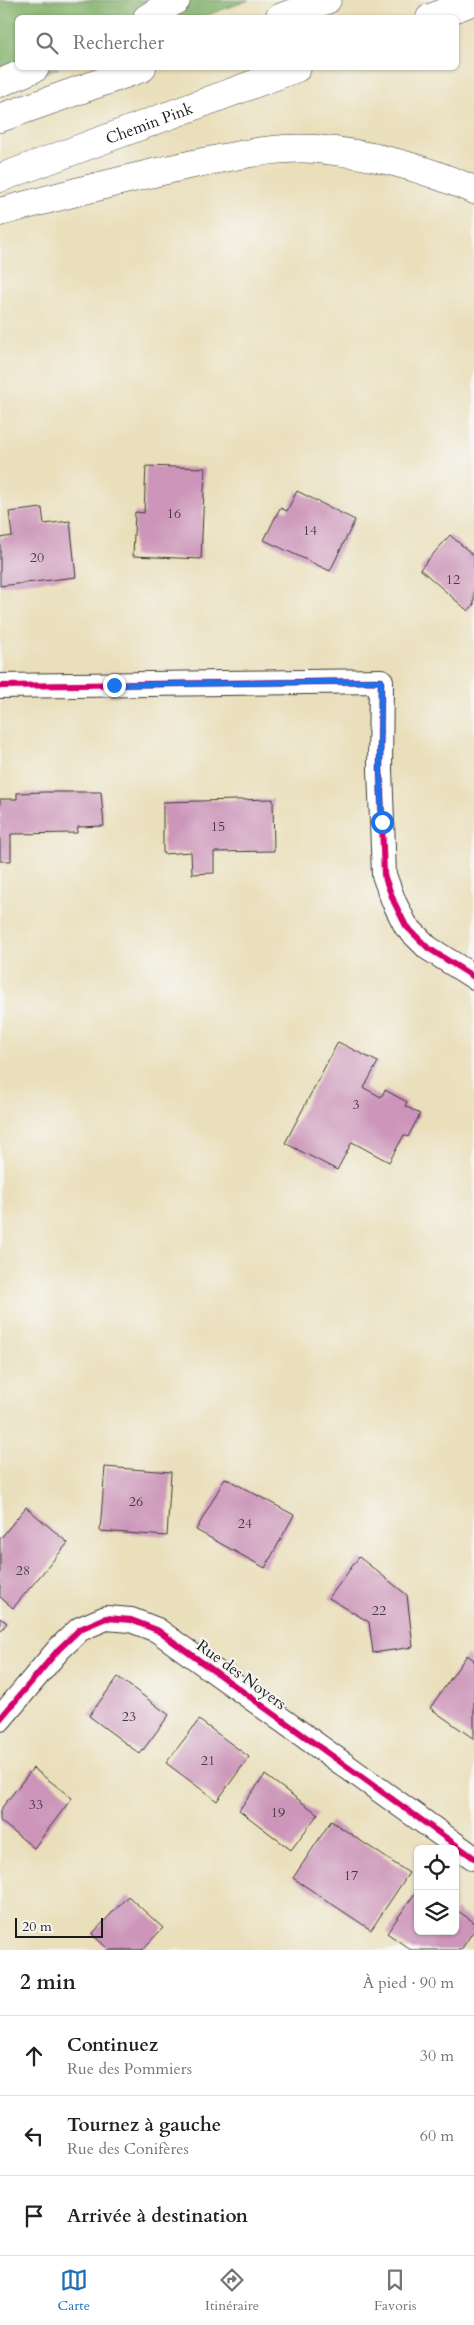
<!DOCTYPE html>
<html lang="fr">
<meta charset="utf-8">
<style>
:root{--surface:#fff;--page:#f6f6f6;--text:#202124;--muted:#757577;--line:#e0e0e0;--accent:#1f6fb2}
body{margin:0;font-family:Cardo,serif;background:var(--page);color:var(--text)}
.controls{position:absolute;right:15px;bottom:15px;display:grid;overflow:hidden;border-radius:8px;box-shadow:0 1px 4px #0004}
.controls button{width:45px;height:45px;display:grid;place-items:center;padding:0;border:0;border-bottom:1px solid var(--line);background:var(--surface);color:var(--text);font:25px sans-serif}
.scale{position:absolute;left:15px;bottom:12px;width:88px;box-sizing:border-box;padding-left:5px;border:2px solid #1c1c1c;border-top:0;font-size:14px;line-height:18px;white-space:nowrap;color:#1c1c1c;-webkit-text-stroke:4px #f6f6f2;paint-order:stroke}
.stop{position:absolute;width:15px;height:15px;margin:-11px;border:4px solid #1a73e8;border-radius:50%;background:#fff}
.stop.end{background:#1a73e8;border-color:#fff;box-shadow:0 1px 5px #0008}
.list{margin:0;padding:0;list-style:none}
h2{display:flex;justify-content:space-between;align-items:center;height:65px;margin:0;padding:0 20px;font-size:21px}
h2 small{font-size:16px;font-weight:400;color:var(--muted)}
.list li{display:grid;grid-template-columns:32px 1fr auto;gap:15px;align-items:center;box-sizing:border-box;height:80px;padding:0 20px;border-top:1px solid var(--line)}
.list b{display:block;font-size:19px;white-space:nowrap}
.list p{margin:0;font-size:16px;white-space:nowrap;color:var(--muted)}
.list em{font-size:16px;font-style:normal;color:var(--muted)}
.icon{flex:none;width:28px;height:28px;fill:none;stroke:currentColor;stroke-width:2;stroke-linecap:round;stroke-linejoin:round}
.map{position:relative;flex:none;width:474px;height:1950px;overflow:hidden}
.search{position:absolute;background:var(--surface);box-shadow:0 1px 4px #0004;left:15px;right:15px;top:15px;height:55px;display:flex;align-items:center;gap:12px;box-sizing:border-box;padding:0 18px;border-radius:8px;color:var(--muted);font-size:19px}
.sheet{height:305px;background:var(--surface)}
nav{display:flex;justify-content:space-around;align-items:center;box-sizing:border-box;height:70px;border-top:1px solid var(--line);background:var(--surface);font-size:14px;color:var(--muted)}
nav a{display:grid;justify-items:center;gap:2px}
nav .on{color:var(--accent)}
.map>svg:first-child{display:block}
.forest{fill:#80af68;stroke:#4e6642}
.building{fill:#cc95b9}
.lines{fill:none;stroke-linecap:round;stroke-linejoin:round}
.street-casing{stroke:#3b3934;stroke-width:26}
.secondary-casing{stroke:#3b3934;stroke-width:29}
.street{stroke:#fff;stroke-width:24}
.secondary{stroke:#fff;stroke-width:28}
.cycleway-casing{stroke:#f6f6f2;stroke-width:9}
.cycleway{stroke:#d6006c;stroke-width:6}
.route{stroke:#1a73e8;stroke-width:6}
.labels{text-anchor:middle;stroke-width:4;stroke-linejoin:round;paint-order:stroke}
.number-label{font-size:14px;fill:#483a43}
.street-label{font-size:16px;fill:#1c1c1c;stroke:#f6f6f2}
</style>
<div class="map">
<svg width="474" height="1950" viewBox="0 0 474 1950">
<rect width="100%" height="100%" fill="#f6f6f2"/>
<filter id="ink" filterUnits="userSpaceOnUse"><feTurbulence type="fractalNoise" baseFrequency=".02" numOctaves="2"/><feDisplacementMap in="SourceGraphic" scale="10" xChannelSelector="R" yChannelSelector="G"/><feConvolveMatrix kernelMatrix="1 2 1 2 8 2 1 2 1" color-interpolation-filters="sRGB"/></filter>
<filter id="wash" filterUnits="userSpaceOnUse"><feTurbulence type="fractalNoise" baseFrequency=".0096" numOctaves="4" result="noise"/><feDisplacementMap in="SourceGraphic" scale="20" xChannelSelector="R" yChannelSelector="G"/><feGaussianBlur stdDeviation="1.12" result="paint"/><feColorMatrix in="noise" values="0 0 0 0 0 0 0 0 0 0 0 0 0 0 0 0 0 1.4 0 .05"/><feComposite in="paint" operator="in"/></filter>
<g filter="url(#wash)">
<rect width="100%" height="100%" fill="#eadfbb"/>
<path class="forest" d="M 0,0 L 249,0 L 202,17 L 18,18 L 18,68 L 59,68 L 0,88 Z"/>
<g id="blocks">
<path class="building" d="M 146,466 L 205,468 L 201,559 L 133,556 L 135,512 L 144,513 Z
M 297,491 L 355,520 L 330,571 L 264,540 L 280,508 L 287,511 Z
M 42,508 L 44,524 L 70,521 L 76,577 L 0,586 L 0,538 L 12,536 L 9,512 Z
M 450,535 L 474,556 L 474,604 L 468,611 L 420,569 Z
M 45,792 L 101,792 L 104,826 L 78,827 L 77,833 L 11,834 L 11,861 L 0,861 L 0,799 L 17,799 L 17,793 Z
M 273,799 L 274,851 L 214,852 L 214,873 L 192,874 L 191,852 L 163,854 L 163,802 Z
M 338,1042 L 378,1062 L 364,1088 L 381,1097 L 385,1090 L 407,1102 L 405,1106 L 420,1114 L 408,1137 L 404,1135 L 389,1162 L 352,1142 L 337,1170 L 285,1143 Z
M 105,1467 L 171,1472 L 167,1536 L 100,1531 Z
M 225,1478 L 294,1515 L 265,1568 L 196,1530 Z
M 26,1507 L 68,1543 L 13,1608 L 0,1597 L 0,1539 Z
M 359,1557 L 407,1595 L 413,1647 L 373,1653 L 369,1622 L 329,1598 Z
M 0,1618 L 7,1623 L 0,1632 Z
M 467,1655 L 474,1660 L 474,1739 L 430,1708 Z
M 118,1677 L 169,1715 L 140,1754 L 89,1716 Z
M 199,1720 L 249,1757 L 217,1801 L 166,1763 Z
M 33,1768 L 72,1798 L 34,1848 L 0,1821 L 0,1810 Z
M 265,1775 L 318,1814 L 291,1850 L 239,1810 Z
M 331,1821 L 409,1873 L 371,1930 L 293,1878 Z
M 418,1889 L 418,1931 L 455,1931 L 455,1909 L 474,1922 L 474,1930 L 461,1950 L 411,1950 L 387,1933 Z
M 128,1896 L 163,1928 L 142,1950 L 109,1950 L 92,1934 Z"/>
</g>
</g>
<g filter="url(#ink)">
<use href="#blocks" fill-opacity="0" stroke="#3b3934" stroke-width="1"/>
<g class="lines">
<g class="street-casing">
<path id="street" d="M 0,686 L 381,681 L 380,769 L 384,875 L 394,902 L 406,926 L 428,948 L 474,977
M 0,1719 L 59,1649 L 80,1629 L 106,1618 L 131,1620 L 157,1630 L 474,1858"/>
</g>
<g class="secondary-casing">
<g id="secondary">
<path d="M 147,18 L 176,0"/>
<path d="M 279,18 L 327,0"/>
<path d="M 430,18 L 474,1"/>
<path d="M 0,83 L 35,68"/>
<path d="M 0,118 L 142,68"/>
<path id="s1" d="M 0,178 L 297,68"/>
<path d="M 0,212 C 68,194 135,176 203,162 C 240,155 278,146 316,149 C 374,154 421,167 474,190"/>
</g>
</g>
<use href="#street" class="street"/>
<use href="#secondary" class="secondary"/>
<g class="cycleway-casing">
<path id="cycleway" d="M 0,686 L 381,681 L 380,769 L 384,875 L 394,902 L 406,926 L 428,948 L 474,977
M 0,1719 L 59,1649 L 80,1629 L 106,1618 L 131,1620 L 157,1630 L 474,1858"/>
</g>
<use href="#cycleway" class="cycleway"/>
</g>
</g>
<g class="lines" filter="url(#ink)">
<path class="route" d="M 114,685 L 381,681 L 380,769 L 382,822"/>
</g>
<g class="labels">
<g class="number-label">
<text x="174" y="518">16</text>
<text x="310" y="535">14</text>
<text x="37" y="562">20</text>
<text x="453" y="584">12</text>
<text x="218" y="831">15</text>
<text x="356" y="1109">3</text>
<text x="136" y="1506">26</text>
<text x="245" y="1528">24</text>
<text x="23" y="1575">28</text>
<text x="379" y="1615">22</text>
<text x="129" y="1721">23</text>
<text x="208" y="1765">21</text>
<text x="36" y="1809">33</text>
<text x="278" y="1817">19</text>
<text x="351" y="1880">17</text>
</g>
<g class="street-label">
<text dy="6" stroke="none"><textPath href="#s1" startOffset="159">Chemin Pink</textPath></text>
<text transform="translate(242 1674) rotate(36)" y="6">Rue des Noyers</text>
</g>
</g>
</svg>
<div class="controls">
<button><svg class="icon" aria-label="locate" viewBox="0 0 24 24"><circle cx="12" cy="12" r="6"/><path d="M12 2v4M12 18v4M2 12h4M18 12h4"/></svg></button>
<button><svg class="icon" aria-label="layers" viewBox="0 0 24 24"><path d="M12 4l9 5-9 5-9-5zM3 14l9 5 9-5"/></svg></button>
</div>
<div class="scale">20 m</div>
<div class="stop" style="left:382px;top:822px"></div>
<div class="stop end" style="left:114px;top:685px"></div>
<div class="search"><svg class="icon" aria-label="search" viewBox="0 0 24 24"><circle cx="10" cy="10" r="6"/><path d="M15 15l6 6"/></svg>Rechercher</div>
</div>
<section class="sheet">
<h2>2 min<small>À pied · 90 m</small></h2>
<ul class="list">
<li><svg class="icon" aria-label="ahead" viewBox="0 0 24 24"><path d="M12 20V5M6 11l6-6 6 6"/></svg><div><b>Continuez</b><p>Rue des Pommiers</p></div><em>30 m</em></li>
<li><svg class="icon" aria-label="left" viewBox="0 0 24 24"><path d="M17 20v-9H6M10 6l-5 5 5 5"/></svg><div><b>Tournez à gauche</b><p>Rue des Conifères</p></div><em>60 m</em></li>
<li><svg class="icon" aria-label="arrive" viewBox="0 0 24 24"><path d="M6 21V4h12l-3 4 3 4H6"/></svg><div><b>Arrivée à destination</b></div></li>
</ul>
</section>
<nav>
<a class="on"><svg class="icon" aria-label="map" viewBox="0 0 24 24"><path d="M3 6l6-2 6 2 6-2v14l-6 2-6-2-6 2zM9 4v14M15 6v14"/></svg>Carte</a>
<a><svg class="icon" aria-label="directions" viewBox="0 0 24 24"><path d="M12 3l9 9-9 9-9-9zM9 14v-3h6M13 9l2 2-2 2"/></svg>Itinéraire</a>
<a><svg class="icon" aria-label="saved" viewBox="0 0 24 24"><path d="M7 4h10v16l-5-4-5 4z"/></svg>Favoris</a>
</nav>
